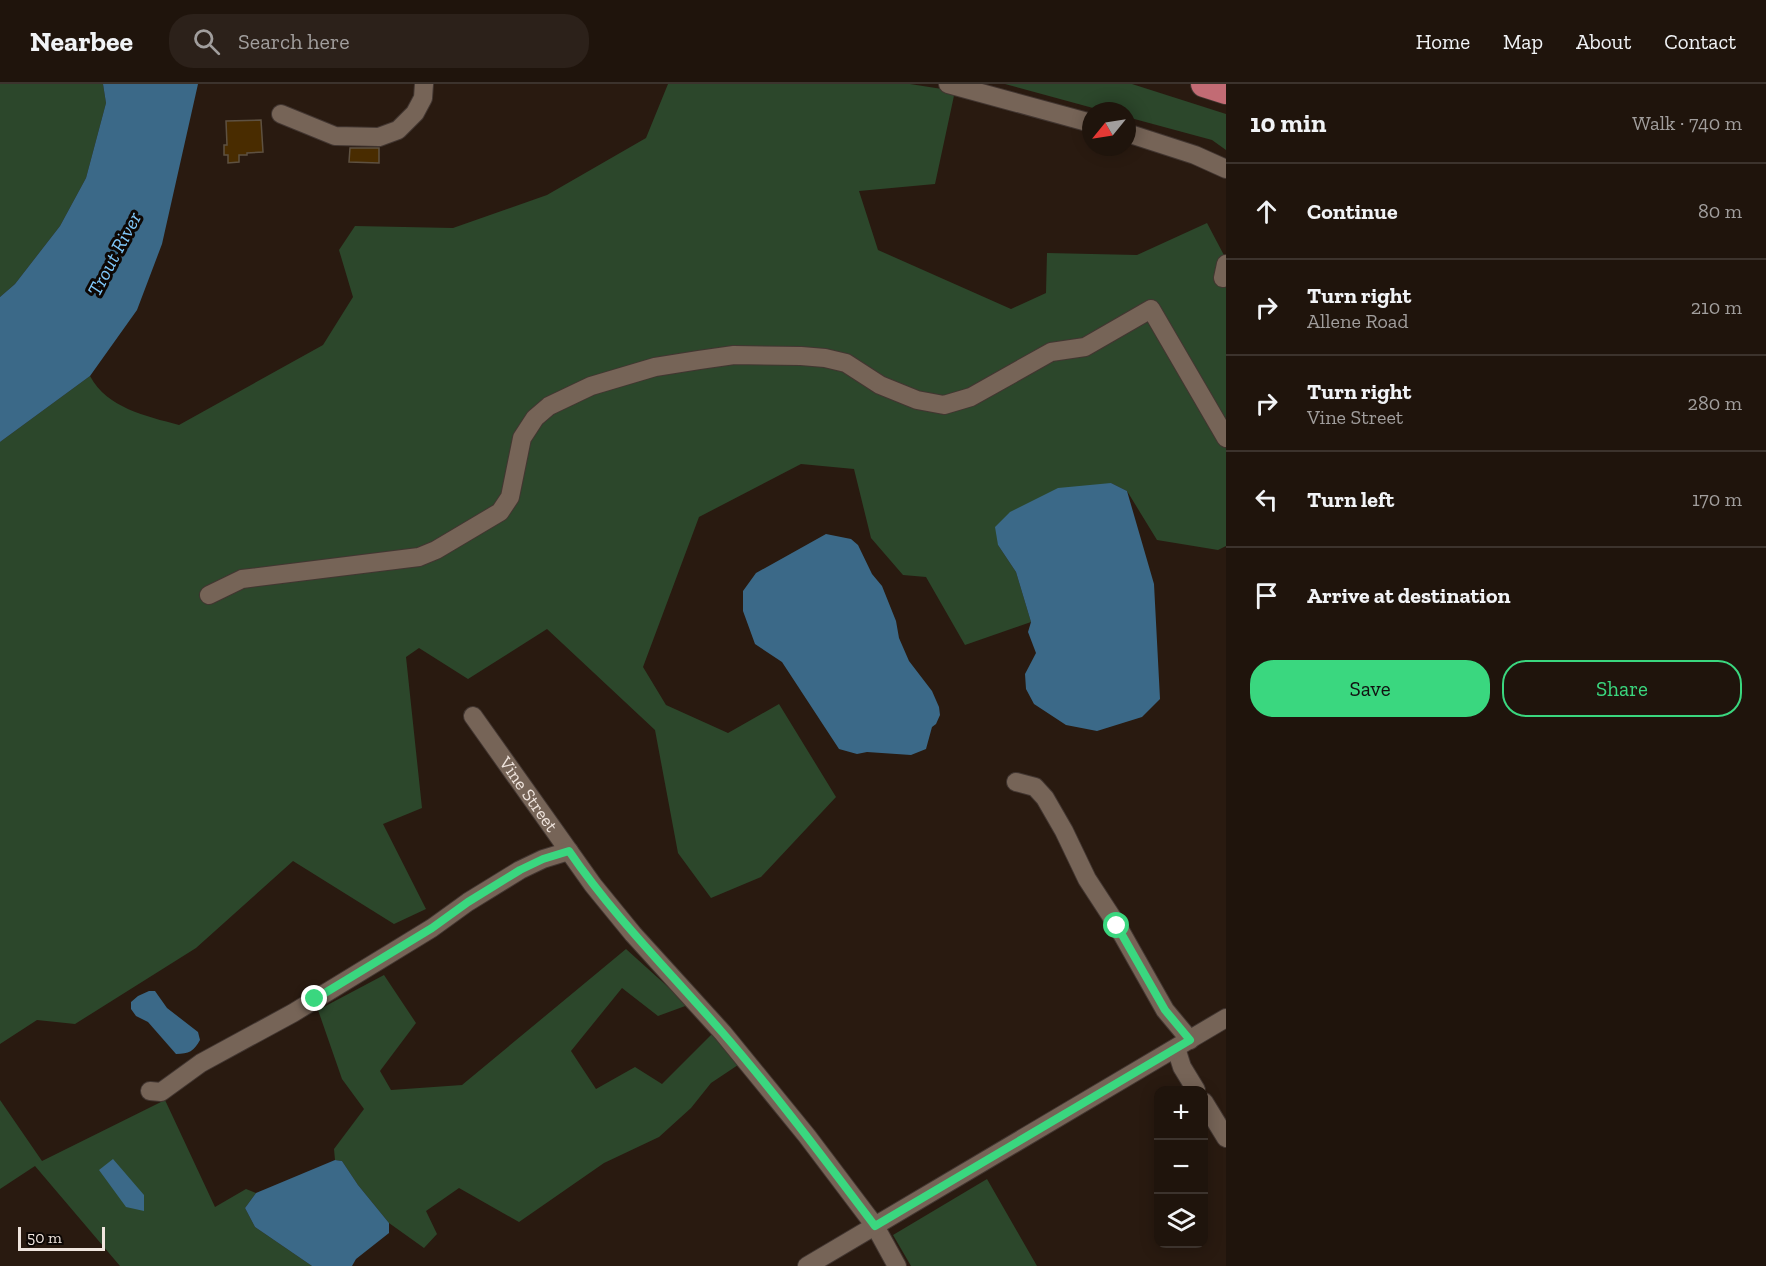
<!DOCTYPE html>
<meta charset="utf-8">
<style>
:root{--surface:#1f140c;--page:#2c211a;--text:#f1f3f6;--muted:#a19e9d;--line:#3c332d;--accent:#3ad77f}
body{margin:0;font-family:"Zilla Slab",serif;background:var(--page);color:var(--text)}
.controls{position:absolute;right:18px;bottom:18px;display:grid;overflow:hidden;border-radius:12px;box-shadow:0 3px 15px #0003}
.controls button{width:54px;height:54px;display:grid;place-items:center;padding:0;border:0;border-bottom:2px solid var(--line);background:var(--surface);color:var(--text);font:30px sans-serif}
.compass{position:absolute;left:1082px;top:18px;width:54px;height:54px;border-radius:50%;background:var(--surface);box-shadow:0 3px 15px #0003;rotate:240deg}
.scale{position:absolute;left:18px;bottom:15px;width:87px;box-sizing:border-box;padding-left:6px;border:3px solid #f0e5de;border-top:0;font-size:16px;line-height:21px;white-space:nowrap;color:#f0e5de;-webkit-text-stroke:4px #0d0704;paint-order:stroke}
.stop{position:absolute;width:18px;height:18px;margin:-14px;border:4px solid #3ad77f;border-radius:50%;background:#fff}
.stop.end{background:#3ad77f;border-color:#fff;box-shadow:0 2px 6px #0008}
.list{margin:0;padding:0;list-style:none}
h2{display:flex;justify-content:space-between;align-items:center;height:78px;margin:0;padding:0 24px;font-size:26px}
h2 small{font-size:20px;font-weight:400;color:var(--muted)}
.list li{display:grid;grid-template-columns:39px 1fr auto;gap:18px;align-items:center;box-sizing:border-box;height:96px;padding:0 24px;border-top:2px solid var(--line)}
.list b{display:block;font-size:22px;white-space:nowrap}
.list p{margin:0;font-size:20px;white-space:nowrap;color:var(--muted)}
.list em{font-size:20px;font-style:normal;color:var(--muted)}
.actions{display:flex;gap:12px;padding:18px 24px}
.actions a{flex:1;padding:14px 0;border:2px solid var(--accent);border-radius:24px;text-align:center;font-size:21px;color:var(--accent)}
.actions .main{background:var(--accent);color:#111}
.icon{flex:none;width:33px;height:33px;fill:none;stroke:currentColor;stroke-width:2;stroke-linecap:round;stroke-linejoin:round}
.map{position:relative;flex:none;width:1226px;height:1182px;overflow:hidden}
header{display:flex;align-items:center;gap:36px;box-sizing:border-box;height:84px;padding:0 30px;background:var(--surface);border-bottom:2px solid var(--line)}
header strong{font-size:28px}
nav{display:flex;gap:33px;margin-inline-start:auto;font-size:21px}
.search{width:420px;height:54px;background:var(--page);display:flex;align-items:center;gap:15px;box-sizing:border-box;padding:0 21px;border-radius:24px;color:var(--muted);font-size:22px}
main{display:flex}
aside{flex:1;background:var(--surface)}
.map>svg:first-child{display:block}
.green{fill:#2c472b}
.water{fill:#3b6988}
.building{fill:#492c00;stroke:#5e5141;stroke-width:1.5}
.lines{fill:none;stroke-linecap:round;stroke-linejoin:round}
.minor-casing{stroke:#423631;stroke-width:20}
.highway-casing{stroke:#423631;stroke-width:28}
.minor{stroke:#766457;stroke-width:18}
.highway{stroke:#c26b74;stroke-width:26}
.route{stroke:#3ad77f;stroke-width:8}
.labels{text-anchor:middle;stroke-width:6;stroke-linejoin:round;paint-order:stroke}
.street-label{font-size:18px;fill:#f0e5de;stroke:#0d0704}
.water-label{font-size:20px;font-style:italic;fill:#80c8fa;stroke:#0d0704}
</style>
<header>
<strong>Nearbee</strong>
<div class="search"><svg class="icon" aria-label="search" viewBox="0 0 24 24"><circle cx="10" cy="10" r="6"/><path d="M15 15l6 6"/></svg>Search here</div>
<nav><a>Home</a><a>Map</a><a>About</a><a>Contact</a></nav>
</header>
<main>
<div class="map">
<svg width="1226" height="1182" viewBox="0 0 1226 1182">
<rect width="100%" height="100%" fill="#291a10"/>
<path class="green" d="M 0,0 L 103,0 L 106,19 L 86,94 L 60,142 L 15,200 L 0,213 Z
M 668,0 L 910,0 L 955,7 L 935,100 L 859,107 L 878,166 L 1011,225 L 1046,209 L 1047,169 L 1137,171 L 1207,139 L 1226,175 L 1226,462 L 1218,466 L 1157,456 L 1127,407 L 1111,399 L 998,461 L 1016,488 L 1031,538 L 965,561 L 926,493 L 903,491 L 871,454 L 854,385 L 801,380 L 699,433 L 643,583 L 666,621 L 728,649 L 779,620 L 836,713 L 761,793 L 711,814 L 678,769 L 655,646 L 547,545 L 468,595 L 419,564 L 406,573 L 422,724 L 383,740 L 426,825 L 394,840 L 293,777 L 196,864 L 75,940 L 37,936 L 0,960 L 0,358 L 90,292 C 107,324 146,332 179,341 L 323,261 L 353,213 L 339,166 L 355,142 L 453,144 L 547,111 L 646,54 Z
M 1005,0 L 1132,0 L 1226,30 L 1226,66 L 1212,56 L 1127,33 L 1127,27 L 1104,27 Z
M 626,865 L 688,921 L 658,932 L 622,904 L 571,967 L 596,1005 L 635,983 L 662,1000 L 712,950 L 741,979 L 711,999 L 691,1024 L 659,1053 L 604,1079 L 519,1138 L 459,1104 L 426,1127 L 437,1150 L 424,1164 L 389,1139 L 358,1101 L 342,1077 L 335,1076 L 334,1065 L 364,1025 L 342,995 L 318,926 L 384,891 L 416,939 L 380,987 L 391,1006 L 462,1001 Z
M 0,1016 L 42,1077 L 165,1016 L 215,1123 L 246,1105 L 256,1109 L 245,1124 L 255,1143 L 312,1182 L 120,1182 L 35,1082 L 0,1105 Z
M 987,1095 L 1037,1182 L 911,1182 L 893,1151 Z"/>
<path class="water" d="M 103,0 L 198,0 L 162,160 L 137,226 L 90,292 L 0,358 L 0,213 L 15,200 L 60,142 L 86,94 L 106,19 Z
M 1111,399 L 1127,407 L 1154,500 L 1160,615 L 1142,633 L 1097,647 L 1066,641 L 1034,620 L 1026,605 L 1025,590 L 1036,569 L 1028,548 L 1031,538 L 1016,488 L 998,461 L 995,443 L 1010,428 L 1058,404 Z
M 826,450 L 851,455 L 858,461 L 872,490 L 882,502 L 896,537 L 899,554 L 909,577 L 932,607 L 939,623 L 940,631 L 936,640 L 932,643 L 926,665 L 911,671 L 867,668 L 857,670 L 839,665 L 782,578 L 755,560 L 743,527 L 743,507 L 756,489 Z
M 149,907 L 155,907 L 167,924 L 198,948 L 200,956 C 194,967 189,970 176,970 L 148,938 L 136,932 L 131,925 L 131,918 L 138,912 Z
M 113,1075 L 144,1111 L 144,1127 L 126,1123 L 99,1086 Z
M 335,1076 L 342,1077 L 358,1101 L 389,1139 L 389,1149 L 356,1175 L 352,1182 L 312,1182 L 255,1143 L 245,1124 L 256,1109 Z"/>
<path class="building" d="M 261,36 L 263,68 L 247,69 L 247,71 L 239,71 L 239,78 L 228,79 L 228,71 L 224,71 L 224,61 L 227,61 L 226,37 Z
M 350,64 L 379,64 L 379,79 L 349,78 Z"/>
<g class="lines">
<g class="minor-casing">
<g id="minor">
<path d="M 948,0 L 1091,39"/>
<path d="M 281,30 L 335,52 L 379,53 L 398,46 L 415,29 L 423,14 L 424,0"/>
<path d="M 1127,49 L 1195,71 L 1226,85"/>
<path d="M 1223,194 L 1226,180"/>
<path d="M 209,511 L 242,495 L 419,473 L 436,466 L 500,428 L 510,413 L 522,354 L 535,334 L 549,322 L 591,302 L 655,283 L 699,276 L 734,271 L 801,272 L 825,274 L 846,279 L 880,301 L 917,316 L 944,321 L 971,313 L 1051,268 L 1085,263 L 1151,225 L 1226,354"/>
<path id="s1" d="M 473,632 L 593,801 L 633,850 L 723,949 L 807,1052 L 875,1142 L 897,1182"/>
<path d="M 1016,698 L 1035,703 L 1045,714 L 1064,747 L 1087,795 L 1117,841 L 1165,926 L 1190,956"/>
<path d="M 1176,964 L 1182,983 L 1196,1006"/>
<path d="M 150,1007 L 161,1008 L 201,979 L 293,929 L 432,844 L 468,818 L 520,786 L 543,775 L 569,767"/>
<path d="M 1204,1018 L 1226,1054"/>
<path d="M 807,1182 L 1226,934"/>
</g>
</g>
<g class="highway-casing">
<path id="highway" d="M 1204,0 L 1226,7"/>
</g>
<use href="#minor" class="minor"/>
<use href="#highway" class="highway"/>
</g>
<g class="lines">
<path class="route" d="M 315,915 L 432,844 L 468,818 L 520,786 L 543,775 L 569,767 C 614,833 670,888 722,948 C 776,1010 825,1076 875,1142 L 1190,956 L 1165,926 L 1117,842"/>
</g>
<g class="labels">
<g class="street-label">
<text dy="6" stroke="none"><textPath href="#s1" startOffset="96">Vine Street</textPath></text>
</g>
<g class="water-label">
<text transform="translate(114 170) rotate(-62)" y="7">Trout River</text>
</g>
</g>
</svg>
<div class="controls">
<button>+</button>
<button>−</button>
<button><svg class="icon" aria-label="layers" viewBox="0 0 24 24"><path d="M12 4l9 5-9 5-9-5zM3 14l9 5 9-5"/></svg></button>
</div>
<svg class="compass" viewBox="-18 -18 36 36"><path d="M0-13l5 13h-10z" fill="#e53935"/><path d="M0 13l5-13h-10z" fill="#a19e9d"/></svg>
<div class="scale">50 m</div>
<div class="stop" style="left:1117px;top:842px"></div>
<div class="stop end" style="left:315px;top:915px"></div>
</div>
<aside>
<h2>10 min<small>Walk · 740 m</small></h2>
<ul class="list">
<li><svg class="icon" aria-label="ahead" viewBox="0 0 24 24"><path d="M12 20V5M6 11l6-6 6 6"/></svg><div><b>Continue</b></div><em>80 m</em></li>
<li><svg class="icon" aria-label="right" viewBox="0 0 24 24"><path d="M7 20v-9h11M14 6l5 5-5 5"/></svg><div><b>Turn right</b><p>Allene Road</p></div><em>210 m</em></li>
<li><svg class="icon" aria-label="right" viewBox="0 0 24 24"><path d="M7 20v-9h11M14 6l5 5-5 5"/></svg><div><b>Turn right</b><p>Vine Street</p></div><em>280 m</em></li>
<li><svg class="icon" aria-label="left" viewBox="0 0 24 24"><path d="M17 20v-9H6M10 6l-5 5 5 5"/></svg><div><b>Turn left</b></div><em>170 m</em></li>
<li><svg class="icon" aria-label="arrive" viewBox="0 0 24 24"><path d="M6 21V4h12l-3 4 3 4H6"/></svg><div><b>Arrive at destination</b></div></li>
</ul>
<div class="actions"><a class="main">Save</a><a>Share</a></div>
</aside>
</main>
